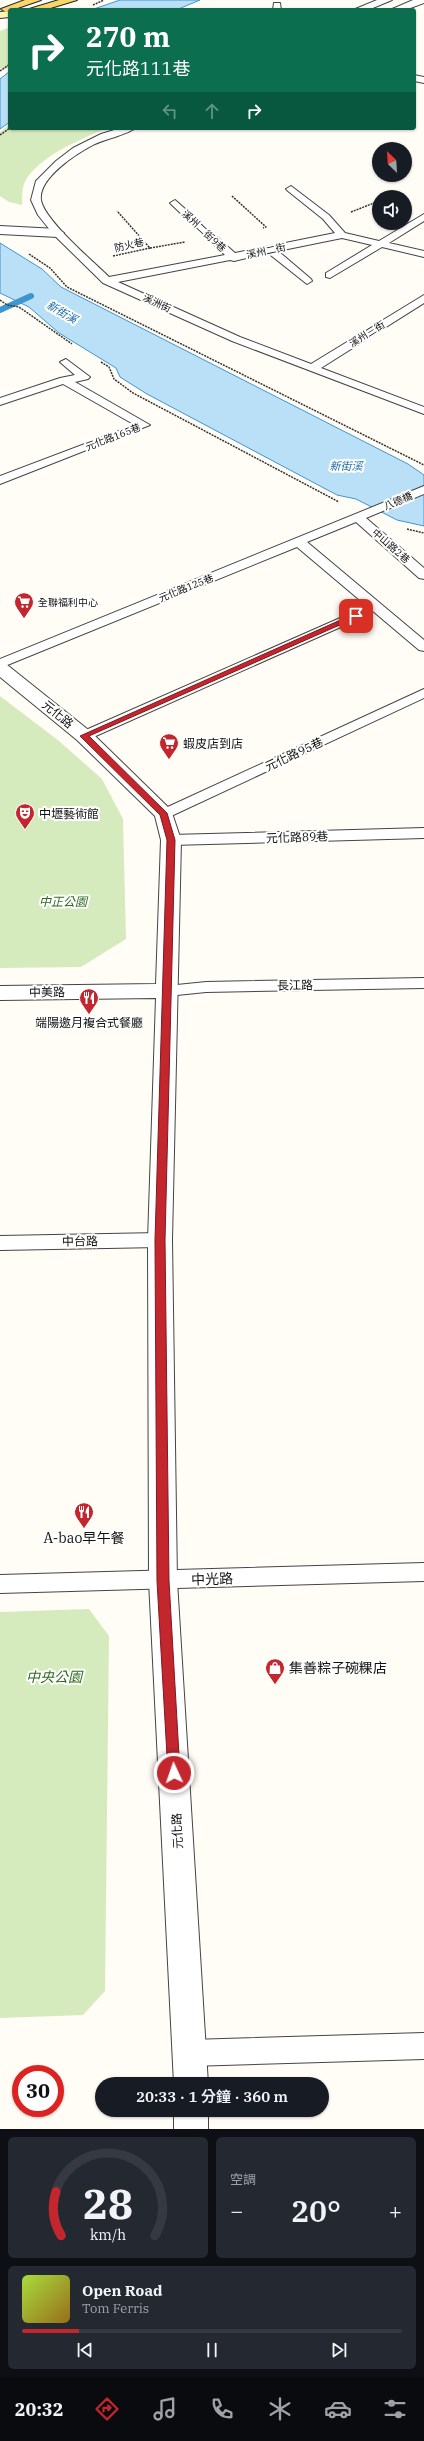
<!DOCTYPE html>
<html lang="zh-TW">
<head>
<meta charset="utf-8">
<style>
  :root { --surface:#171b24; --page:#242831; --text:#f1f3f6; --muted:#9ea1a6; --line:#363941; --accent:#c4262e }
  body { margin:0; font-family:"IBM Plex Serif","Noto Sans TC",serif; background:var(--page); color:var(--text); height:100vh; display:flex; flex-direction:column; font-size:15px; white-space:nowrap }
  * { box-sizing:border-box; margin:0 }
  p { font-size:13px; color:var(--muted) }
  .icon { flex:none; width:22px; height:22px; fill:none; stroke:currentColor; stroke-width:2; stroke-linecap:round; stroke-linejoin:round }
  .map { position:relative; height:2129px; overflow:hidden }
  .details { display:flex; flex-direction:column; gap:8px; padding:8px; background:#0d0f14; flex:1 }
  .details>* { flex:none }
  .banner { position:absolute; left:8px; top:8px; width:408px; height:122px; border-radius:4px; box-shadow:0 1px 3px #0004; background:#0b6e4f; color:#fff; overflow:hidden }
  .needle { width:26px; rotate:335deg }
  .buttons { position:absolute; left:372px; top:142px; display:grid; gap:8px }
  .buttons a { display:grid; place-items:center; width:40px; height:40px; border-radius:50%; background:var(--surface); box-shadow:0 1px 3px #0004; font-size:20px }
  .speed { position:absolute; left:12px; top:2065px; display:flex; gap:8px; font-size:20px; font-weight:700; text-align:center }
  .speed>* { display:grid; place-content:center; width:52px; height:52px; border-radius:50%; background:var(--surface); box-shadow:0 1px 3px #0004; line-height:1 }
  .speed .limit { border:6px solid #d22; background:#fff; color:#111 }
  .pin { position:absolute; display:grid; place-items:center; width:34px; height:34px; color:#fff; margin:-17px; border-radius:8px; box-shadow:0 2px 6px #0006 }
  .me { position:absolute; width:44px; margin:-22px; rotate:357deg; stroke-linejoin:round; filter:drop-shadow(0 0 3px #0008) }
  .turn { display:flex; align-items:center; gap:14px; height:84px; padding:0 12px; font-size:18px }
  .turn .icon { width:52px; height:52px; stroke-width:2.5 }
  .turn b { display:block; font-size:28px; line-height:34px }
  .lanes { display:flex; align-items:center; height:38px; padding:0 12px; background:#0003; justify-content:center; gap:20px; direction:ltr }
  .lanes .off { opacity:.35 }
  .big { font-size:30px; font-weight:600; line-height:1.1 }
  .details .widget { flex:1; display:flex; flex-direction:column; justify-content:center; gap:6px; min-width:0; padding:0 14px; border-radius:6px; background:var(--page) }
  .details .dial { align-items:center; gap:0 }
  .dial svg { height:104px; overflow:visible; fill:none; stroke:var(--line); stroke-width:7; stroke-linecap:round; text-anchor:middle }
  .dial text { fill:var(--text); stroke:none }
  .song { display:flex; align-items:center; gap:12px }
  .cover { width:48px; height:48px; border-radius:6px; background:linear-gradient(135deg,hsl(80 70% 55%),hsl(40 70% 35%)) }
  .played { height:4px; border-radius:2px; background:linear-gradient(90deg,var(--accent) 15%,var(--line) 15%) }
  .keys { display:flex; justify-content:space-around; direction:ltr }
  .heat { display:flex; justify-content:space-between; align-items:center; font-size:22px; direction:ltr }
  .details .tiles { flex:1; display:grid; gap:8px; grid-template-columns:1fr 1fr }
  .widget:last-child { grid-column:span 2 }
  .trip { position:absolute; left:95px; top:2077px; width:234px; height:40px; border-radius:20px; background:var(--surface); box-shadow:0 1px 3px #0004; font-weight:600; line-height:40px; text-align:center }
  .tabs { display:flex; height:64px; justify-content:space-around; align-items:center; background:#090b0e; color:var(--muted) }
  .tabs .icon { width:28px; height:28px }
  .tabs .active { color:var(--accent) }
  .tabs b { font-size:18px; color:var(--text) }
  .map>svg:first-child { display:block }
  .green { fill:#d5ebbd }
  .water { fill:#b9e0f7; stroke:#3f96cf }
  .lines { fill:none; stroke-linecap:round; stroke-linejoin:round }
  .stream { stroke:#3f96cf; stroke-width:6 }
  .service-casing { stroke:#444; stroke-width:2 }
  .minor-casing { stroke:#444; stroke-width:2 }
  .tertiary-casing { stroke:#444; stroke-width:2 }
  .secondary-casing { stroke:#333; stroke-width:2 }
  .primary-casing { stroke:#222; stroke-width:2 }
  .path { stroke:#333; stroke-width:1.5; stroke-dasharray:2 1; stroke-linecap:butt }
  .service { fill:#fff; fill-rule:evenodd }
  .minor { fill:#fff; fill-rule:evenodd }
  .tertiary { fill:#fff; fill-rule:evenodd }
  .secondary { fill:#fff6b0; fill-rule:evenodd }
  .primary { fill:#f9d66b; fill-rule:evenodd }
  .route { fill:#c4262e; stroke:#7f191e }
  .labels { text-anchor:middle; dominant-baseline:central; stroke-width:4; stroke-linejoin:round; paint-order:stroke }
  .far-street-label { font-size:10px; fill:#111; stroke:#fff }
  .far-poi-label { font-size:10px; fill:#111; stroke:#fff; text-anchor:start }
  .far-water-label { font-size:11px; font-style:italic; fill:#1768a6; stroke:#fff }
  .street-label { font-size:12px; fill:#111; stroke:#fff }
  .poi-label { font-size:12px; fill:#111; stroke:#fff; text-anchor:start }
  .park-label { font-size:12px; font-style:italic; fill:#2f6b1f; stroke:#fff }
  .near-poi-label { font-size:14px; fill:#111; stroke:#fff }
  .near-street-label { font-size:14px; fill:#111; stroke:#fff }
  .near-park-label { font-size:14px; font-style:italic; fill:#2f6b1f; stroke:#fff }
</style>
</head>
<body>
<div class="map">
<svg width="424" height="2129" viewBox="0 0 424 2129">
  <rect width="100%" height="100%" fill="#fffdf5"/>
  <!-- green -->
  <g class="green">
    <path d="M10 27V67L6 69 0 68V31Z"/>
    <path d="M10 124V128H108C83 138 31 159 23 187 22 192 22 200 22 205L9 202 0 196V132Z"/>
    <path d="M0 696 59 741 102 779 123 819 126 939 81 967 0 968Z"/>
    <path d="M89 1609 109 1636 105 1991 83 2015 0 2018V1612Z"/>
  </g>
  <!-- water -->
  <g class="water">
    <path d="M120 0H200L176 10H91Z"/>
    <path d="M10 71V122L0 129V79Z"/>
    <path d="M0 243 42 269 61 287 408 464 424 475V526L397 520 356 499 337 495 147 394 120 377 116 368 59 333 29 307 0 293Z"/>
  </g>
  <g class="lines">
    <!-- stream -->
    <path class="stream" d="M0 310 31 296"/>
    <defs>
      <g id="service">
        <path d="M274 3H280L281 10H273Z"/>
        <path d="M121 128H135C129 134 102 140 93 145 76 154 38 178 41 200 44 220 94 262 109 277L225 255 172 205 170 203 175 200 235 253 335 233 323 219 288 191 286 189 291 186 329 215 345 233 379 241 424 214V221L389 243 424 251V257L382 247 330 278 326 277V273L372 245 342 238 278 251 311 279 312 281 307 284 268 253 234 261 230 260 118 282 240 337 311 364 424 295V303L321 368 424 407V414L232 341 103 283 54 235 38 215 31 200 36 181 56 161 73 148 101 134Z"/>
        <path d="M66 359 90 377 88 379 75 382 150 425 0 484V476L135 425 63 384 0 405V398L60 378 75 375 60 362Z"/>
        <path d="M424 486V494L366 518 424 568V579L419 578 356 522 307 542 424 640V651L419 650 297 547 0 668V659Z"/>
        <path d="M356 611 361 612 363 615 361 618 89 739H79L77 736 79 733Z"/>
        <path d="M424 689V698L169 817H159L157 814 159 811Z"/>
        <path d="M424 828V838L171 845 163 840 171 835Z"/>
        <path d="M424 978V988L206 992 167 996 161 995 159 991 161 987 167 986 206 982Z"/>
        <path d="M160 1233 167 1235 169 1240 167 1245 160 1247 0 1250V1236Z"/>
        <path d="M424 1563V1581L0 1593V1575Z"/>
        <path d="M424 2033V2059L190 2066 181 2062 177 2053 181 2044 190 2040Z"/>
      </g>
      <g id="minor">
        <path d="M0 226 58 229 64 233 58 237 0 234Z"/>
        <path d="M0 663 6 664 91 732 171 810 181 840 172 1240 177 1581 208 2084H174L149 1581 148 1240 156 998 0 1000V986L156 984 161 840 155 816 77 740 0 677Z"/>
        <rect x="174" y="2110" width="34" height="19"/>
      </g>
      <g id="tertiary">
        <path d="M377 0H392L368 10H353Z"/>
        <path d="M413 0H424V3L405 10H390Z"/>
        <path d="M414 75 424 77V83L414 81Z"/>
      </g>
      <path id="secondary" d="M10 11V17L0 18V12Z"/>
      <g id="primary">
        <path d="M25 0H41L6 12 1 9Z"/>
        <path d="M59 0H77L44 10H26Z"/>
      </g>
    </defs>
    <!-- service casing -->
    <use href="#service" class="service-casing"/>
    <!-- minor casing -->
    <use href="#minor" class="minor-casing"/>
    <!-- tertiary casing -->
    <use href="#tertiary" class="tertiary-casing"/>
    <!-- secondary casing -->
    <use href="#secondary" class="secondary-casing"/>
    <!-- primary casing -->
    <use href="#primary" class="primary-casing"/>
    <!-- path -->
    <g class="path">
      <path d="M93 5 104 0"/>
      <path d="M0 71 10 64"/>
      <path d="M0 135 10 128"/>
      <path d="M232 196 266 227 263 228"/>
      <path d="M386 197 388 196"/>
      <path d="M351 212 379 201"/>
      <path d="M150 248 185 242"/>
      <path d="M29 254 50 268 67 287 424 465"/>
      <path d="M113 256 150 248 117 211"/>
      <path d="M0 300 7 305 19 307 72 344"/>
      <path d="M101 362 109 367 114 379 133 393 339 502"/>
      <path d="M407 529 424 533"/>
    </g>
    <!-- service -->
    <use href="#service" class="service"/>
    <!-- minor -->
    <use href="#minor" class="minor"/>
    <!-- tertiary -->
    <use href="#tertiary" class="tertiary"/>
    <!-- secondary -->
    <use href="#secondary" class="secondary"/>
    <!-- primary -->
    <use href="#primary" class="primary"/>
  </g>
  <!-- route -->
  <path class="route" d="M354 614 360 616 89 736 167 813 175 840 165 1240 169 1581 180 1773 178 1777 174 1779 170 1777 168 1773 157 1581 155 1240 167 840 160 815 80 736Z"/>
  <!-- icons -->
  <defs>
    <symbol id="supermarket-pin" viewBox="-11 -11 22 30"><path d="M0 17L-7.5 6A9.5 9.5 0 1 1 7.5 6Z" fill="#c4262e" stroke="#fff"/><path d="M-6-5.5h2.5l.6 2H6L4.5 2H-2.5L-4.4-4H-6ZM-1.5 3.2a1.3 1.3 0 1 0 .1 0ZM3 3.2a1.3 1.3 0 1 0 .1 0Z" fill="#fff"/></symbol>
    <symbol id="theatre-pin" viewBox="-11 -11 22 30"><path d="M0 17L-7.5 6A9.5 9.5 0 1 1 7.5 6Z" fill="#c4262e" stroke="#fff"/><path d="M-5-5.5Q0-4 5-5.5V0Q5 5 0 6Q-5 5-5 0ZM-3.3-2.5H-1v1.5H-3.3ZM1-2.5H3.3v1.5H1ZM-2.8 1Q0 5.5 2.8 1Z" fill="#fff"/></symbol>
    <symbol id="restaurant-pin" viewBox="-11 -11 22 30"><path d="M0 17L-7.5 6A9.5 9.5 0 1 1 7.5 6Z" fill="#c4262e" stroke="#fff"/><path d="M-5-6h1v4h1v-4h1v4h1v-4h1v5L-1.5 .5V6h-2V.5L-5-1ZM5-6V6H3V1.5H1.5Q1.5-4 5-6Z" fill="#fff"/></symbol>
    <symbol id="shop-pin" viewBox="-11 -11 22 30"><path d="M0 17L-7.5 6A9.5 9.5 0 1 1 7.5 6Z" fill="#c4262e" stroke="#fff"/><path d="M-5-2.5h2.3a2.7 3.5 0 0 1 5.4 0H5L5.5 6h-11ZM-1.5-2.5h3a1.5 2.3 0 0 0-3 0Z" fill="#fff"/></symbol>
  </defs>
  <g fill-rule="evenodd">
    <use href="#supermarket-pin" x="13" y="591" width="22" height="30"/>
    <use href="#supermarket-pin" x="158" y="732" width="22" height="30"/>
    <use href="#theatre-pin" x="14" y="802" width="22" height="30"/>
    <use href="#restaurant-pin" x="78" y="987" width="22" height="30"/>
    <use href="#restaurant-pin" x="73" y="1501" width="22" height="30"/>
    <use href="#shop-pin" x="264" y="1657" width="22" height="30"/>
  </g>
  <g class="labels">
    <!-- far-street labels -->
    <g class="far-street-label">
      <text transform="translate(204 231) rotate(43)">溪州二街9巷</text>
      <text transform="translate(129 245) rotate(-13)">防火巷</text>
      <text transform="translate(266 251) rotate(-12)">溪州二街</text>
      <text transform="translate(157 303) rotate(25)">溪洲街</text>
      <text transform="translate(367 334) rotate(-32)">溪州三街</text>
      <text transform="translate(113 437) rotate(-21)">元化路165巷</text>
      <text transform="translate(398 501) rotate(-23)">八德橋</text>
      <text transform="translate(391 546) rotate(41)">中山路2巷</text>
      <text transform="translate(186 588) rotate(-22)">元化路125巷</text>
    </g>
    <!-- far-poi labels -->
    <g class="far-poi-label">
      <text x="38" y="602">全聯福利中心</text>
    </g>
    <!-- far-water labels -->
    <g class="far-water-label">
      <text transform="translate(62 312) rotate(30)">新街溪</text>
      <text x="346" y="466">新街溪</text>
    </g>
    <!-- street labels -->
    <g class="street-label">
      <text transform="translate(58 714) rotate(39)">元化路</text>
      <text transform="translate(294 754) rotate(-25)">元化路95巷</text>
      <text transform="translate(297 837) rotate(-2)">元化路89巷</text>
      <text transform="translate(295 985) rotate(-1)">長江路</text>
      <text transform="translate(47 992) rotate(-1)">中美路</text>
      <text transform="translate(80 1241) rotate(-1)">中台路</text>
      <text transform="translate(177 1831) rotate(-93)">元化路</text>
    </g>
    <!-- poi labels -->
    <g class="poi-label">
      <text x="183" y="743">蝦皮店到店</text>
      <text x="39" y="813">中壢藝術館</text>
      <text x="89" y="1022" text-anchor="middle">端陽邀月複合式餐廳</text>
    </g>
    <!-- park labels -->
    <g class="park-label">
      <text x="63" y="901">中正公園</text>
    </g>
    <!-- near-poi labels -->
    <g class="near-poi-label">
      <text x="84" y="1538">A-bao早午餐</text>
      <text x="289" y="1668" text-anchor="start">集善粽子碗粿店</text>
    </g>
    <!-- near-street labels -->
    <g class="near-street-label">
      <text transform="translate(212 1579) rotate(-2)">中光路</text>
    </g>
    <!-- near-park labels -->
    <g class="near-park-label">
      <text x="54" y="1677">中央公園</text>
    </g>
  </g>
</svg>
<div class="buttons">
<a><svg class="needle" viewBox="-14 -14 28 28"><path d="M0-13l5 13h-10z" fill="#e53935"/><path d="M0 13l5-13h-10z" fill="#9ea1a6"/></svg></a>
<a><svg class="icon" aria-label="sound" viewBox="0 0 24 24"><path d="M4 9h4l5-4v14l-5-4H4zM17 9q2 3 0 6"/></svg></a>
</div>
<div class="speed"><div class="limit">30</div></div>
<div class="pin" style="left:356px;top:616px;background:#d93025"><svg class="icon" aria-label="arrive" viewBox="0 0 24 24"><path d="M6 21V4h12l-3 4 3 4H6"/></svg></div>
<svg class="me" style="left:174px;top:1773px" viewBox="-20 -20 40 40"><circle r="17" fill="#c4262e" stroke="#fff" stroke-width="3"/><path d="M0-11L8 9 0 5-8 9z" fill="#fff"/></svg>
<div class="trip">20:33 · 1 分鐘 · 360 m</div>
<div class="banner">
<div class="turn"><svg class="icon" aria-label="right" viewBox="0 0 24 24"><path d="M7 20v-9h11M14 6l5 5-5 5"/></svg><div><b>270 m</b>元化路111巷</div></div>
<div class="lanes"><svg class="icon off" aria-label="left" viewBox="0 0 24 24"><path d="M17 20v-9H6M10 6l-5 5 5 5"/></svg><svg class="icon off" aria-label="ahead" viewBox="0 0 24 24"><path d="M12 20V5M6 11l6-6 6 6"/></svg><svg class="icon" aria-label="right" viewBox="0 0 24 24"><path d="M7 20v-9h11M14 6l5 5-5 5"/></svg></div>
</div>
</div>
<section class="details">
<div class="tiles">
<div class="widget dial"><svg viewBox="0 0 100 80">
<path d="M14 69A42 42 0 1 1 86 69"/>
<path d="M14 69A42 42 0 0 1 10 35" stroke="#c4262e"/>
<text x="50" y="56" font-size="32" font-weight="700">28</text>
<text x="50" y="72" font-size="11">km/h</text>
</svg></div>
<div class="widget"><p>空調</p>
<div class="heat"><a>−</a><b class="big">20°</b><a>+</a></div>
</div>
<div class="widget">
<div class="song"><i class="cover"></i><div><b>Open Road</b><p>Tom Ferris</p></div></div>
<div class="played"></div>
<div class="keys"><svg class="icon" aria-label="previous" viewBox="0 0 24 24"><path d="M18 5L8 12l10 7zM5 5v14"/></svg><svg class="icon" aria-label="pause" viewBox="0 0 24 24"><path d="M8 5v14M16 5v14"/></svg><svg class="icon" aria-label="next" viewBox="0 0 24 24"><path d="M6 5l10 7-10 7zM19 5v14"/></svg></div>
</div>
</div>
</section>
<nav class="tabs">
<b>20:32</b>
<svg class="icon active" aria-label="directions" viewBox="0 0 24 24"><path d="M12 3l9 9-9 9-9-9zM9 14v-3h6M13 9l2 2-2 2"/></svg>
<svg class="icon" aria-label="music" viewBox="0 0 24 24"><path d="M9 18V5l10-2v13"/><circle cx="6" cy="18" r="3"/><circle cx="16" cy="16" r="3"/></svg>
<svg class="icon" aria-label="phone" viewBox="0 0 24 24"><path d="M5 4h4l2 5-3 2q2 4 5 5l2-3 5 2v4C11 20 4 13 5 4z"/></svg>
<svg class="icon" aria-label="climate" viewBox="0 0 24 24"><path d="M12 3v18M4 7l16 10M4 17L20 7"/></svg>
<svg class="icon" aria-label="car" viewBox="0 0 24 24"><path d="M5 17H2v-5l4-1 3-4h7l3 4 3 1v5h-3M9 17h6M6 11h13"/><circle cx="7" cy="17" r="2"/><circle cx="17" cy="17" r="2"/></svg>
<svg class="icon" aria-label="filters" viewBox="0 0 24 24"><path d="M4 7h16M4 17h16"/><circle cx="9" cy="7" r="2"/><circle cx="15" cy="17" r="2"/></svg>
</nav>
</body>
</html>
